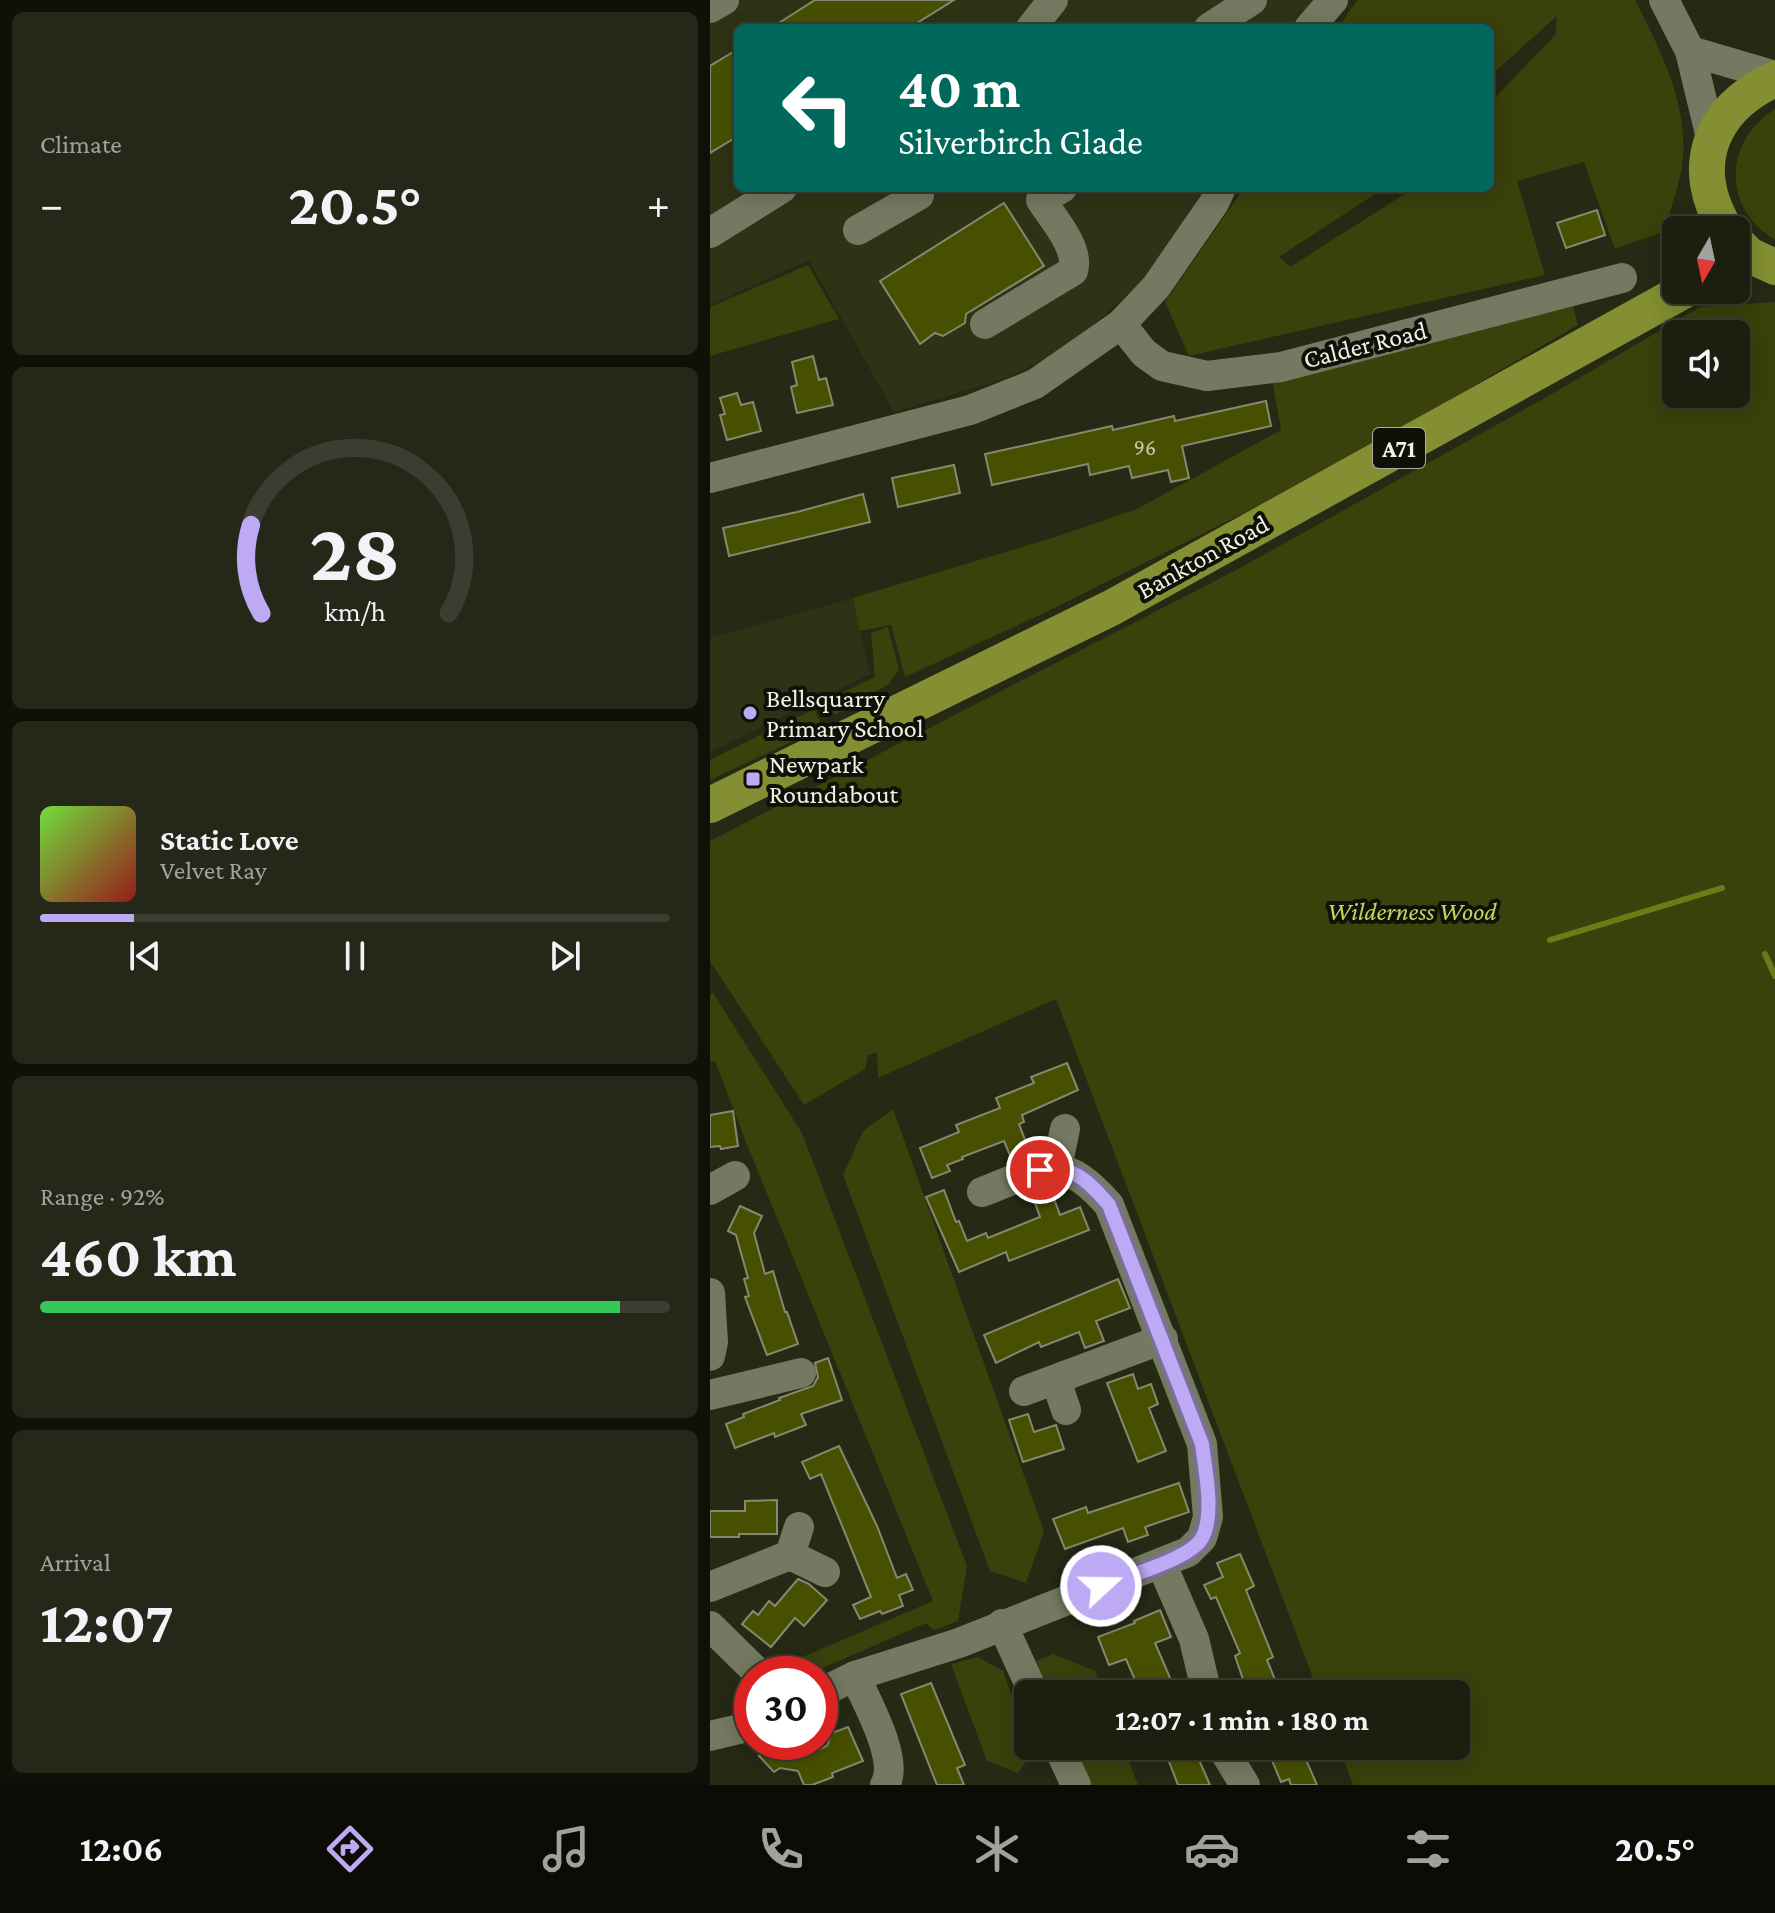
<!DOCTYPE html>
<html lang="en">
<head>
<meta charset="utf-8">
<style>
  :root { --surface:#1c1f0f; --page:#252718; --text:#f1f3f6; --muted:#a0a29e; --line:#3a3d2f; --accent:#bea9f4 }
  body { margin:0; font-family:"Crimson Pro",serif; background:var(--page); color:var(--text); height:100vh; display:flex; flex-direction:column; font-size:30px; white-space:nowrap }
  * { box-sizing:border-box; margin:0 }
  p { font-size:26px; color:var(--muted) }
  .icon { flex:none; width:44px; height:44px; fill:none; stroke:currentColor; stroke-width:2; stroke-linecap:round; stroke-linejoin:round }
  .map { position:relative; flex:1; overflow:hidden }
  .panel { display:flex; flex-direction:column; gap:12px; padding:12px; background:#0f1108; width:710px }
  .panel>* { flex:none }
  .guide { position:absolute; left:24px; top:24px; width:760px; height:168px; border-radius:12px; box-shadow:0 4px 20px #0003,0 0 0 2px var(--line); background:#00695c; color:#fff; overflow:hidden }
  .needle { width:52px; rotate:189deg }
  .buttons { position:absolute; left:952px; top:216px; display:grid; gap:16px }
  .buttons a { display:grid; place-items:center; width:88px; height:88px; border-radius:12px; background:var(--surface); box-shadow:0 4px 20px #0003,0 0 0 2px var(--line); font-size:40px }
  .speed { position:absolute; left:24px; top:1656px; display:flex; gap:16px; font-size:40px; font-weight:700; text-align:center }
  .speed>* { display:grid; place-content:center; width:104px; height:104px; border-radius:50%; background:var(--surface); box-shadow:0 4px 20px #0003,0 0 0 2px var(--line); line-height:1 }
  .speed .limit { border:12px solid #d22; background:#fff; color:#111 }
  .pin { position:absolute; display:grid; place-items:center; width:68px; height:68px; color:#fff; margin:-34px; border:4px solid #fff; border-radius:50%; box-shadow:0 2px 8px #0007 }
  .me { position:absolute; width:88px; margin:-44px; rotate:69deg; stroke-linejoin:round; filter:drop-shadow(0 0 6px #0008) }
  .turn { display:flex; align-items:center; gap:28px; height:168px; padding:0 32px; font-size:36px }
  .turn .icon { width:104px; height:104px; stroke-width:2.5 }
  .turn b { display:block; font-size:56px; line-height:68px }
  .big { font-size:60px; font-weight:700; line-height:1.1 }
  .panel .card { flex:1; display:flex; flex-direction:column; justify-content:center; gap:12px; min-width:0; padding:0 28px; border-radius:12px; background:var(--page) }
  .panel .dial { align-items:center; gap:0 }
  .dial svg { height:208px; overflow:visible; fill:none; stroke:var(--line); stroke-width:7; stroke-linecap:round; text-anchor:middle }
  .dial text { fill:var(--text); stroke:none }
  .song { display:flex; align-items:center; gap:24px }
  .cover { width:96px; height:96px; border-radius:12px; background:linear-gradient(135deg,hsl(100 70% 55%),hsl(0 70% 35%)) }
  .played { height:8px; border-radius:4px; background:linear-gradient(90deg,var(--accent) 15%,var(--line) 15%) }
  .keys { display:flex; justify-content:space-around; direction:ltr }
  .heat { display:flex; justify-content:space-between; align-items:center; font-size:44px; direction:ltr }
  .charge { height:12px; border-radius:6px; background:linear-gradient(90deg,#34c759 92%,var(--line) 0) }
  .trip { position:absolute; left:304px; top:1680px; width:456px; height:80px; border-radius:12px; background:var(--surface); box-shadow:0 4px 20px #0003,0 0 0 2px var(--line); font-weight:700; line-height:80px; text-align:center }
  .tab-bar { display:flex; height:128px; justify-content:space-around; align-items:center; background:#0b0c06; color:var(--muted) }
  .tab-bar .icon { width:56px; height:56px }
  .tab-bar .selected { color:var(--accent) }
  .tab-bar b { font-size:36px; color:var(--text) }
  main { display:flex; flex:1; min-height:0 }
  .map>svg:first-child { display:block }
  .built { fill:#2e3316 }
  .green { fill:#3a410b; fill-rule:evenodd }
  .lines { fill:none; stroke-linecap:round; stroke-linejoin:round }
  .stream { stroke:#6d7a18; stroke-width:6 }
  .building { fill:#475001; stroke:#848970; stroke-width:2 }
  .minor { stroke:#747a61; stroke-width:30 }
  .major { stroke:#838f32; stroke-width:36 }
  .route-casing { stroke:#7c6e9f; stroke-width:20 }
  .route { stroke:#bea9f4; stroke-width:14 }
  .poi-dot { fill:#bea9f4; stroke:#0f1108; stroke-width:3 }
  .labels { text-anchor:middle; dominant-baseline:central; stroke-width:8; stroke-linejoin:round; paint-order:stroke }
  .number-label { font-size:22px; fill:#c5caac }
  .shield { fill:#0f1108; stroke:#acaea3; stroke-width:2 }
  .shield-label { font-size:24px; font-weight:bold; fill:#eff2e5 }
  .street-label { font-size:26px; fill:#eff2e5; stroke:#0f1108 }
  .poi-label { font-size:26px; fill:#eff2e5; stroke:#0f1108; text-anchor:start }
  .park-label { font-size:26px; font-style:italic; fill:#c2d55c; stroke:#0f1108 }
</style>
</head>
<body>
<main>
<section class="panel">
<div class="card"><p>Climate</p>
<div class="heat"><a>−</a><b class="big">20.5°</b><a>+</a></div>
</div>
<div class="card dial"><svg viewBox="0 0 100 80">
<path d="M14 69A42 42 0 1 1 86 69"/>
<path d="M14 69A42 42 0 0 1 10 35" stroke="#bea9f4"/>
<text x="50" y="56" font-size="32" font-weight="700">28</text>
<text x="50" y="72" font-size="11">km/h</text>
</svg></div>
<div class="card">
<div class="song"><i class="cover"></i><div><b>Static Love</b><p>Velvet Ray</p></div></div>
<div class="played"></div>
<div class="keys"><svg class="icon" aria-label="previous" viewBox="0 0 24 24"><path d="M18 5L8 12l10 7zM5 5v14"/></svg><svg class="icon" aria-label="pause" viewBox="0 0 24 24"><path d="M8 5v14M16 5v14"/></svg><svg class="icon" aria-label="next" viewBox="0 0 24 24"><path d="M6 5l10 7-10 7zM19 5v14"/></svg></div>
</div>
<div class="card"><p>Range · 92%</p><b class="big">460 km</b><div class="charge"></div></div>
<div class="card"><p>Arrival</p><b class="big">12:07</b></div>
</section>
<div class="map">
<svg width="1065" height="1785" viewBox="0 0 1065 1785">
  <rect width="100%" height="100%" fill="#262914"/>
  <!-- built -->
  <g class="built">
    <path d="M0 0H603L582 28H28V188H495L439 274 395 315 346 354 294 379 184 412 99 260 0 305Z"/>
    <path d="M143 598 160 674 0 752V638Z"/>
  </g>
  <!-- green -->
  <g class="green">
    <path d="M648 0H925C950 49 977 101 973 158 971 182 960 208 955 231L905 249 874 162 807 181 835 275 479 356 455 302 534 188H674L569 257 580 267 704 188H780V103L845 35 847 16 780 76V28H627Z"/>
    <path d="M1065 109V240C1011 207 1014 142 1065 109Z"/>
    <path d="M98 265 129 319 0 356V307Z"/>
    <path d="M1065 302V1785H643L629 1746H746V1694H609L346 999 168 1078 167 1052 158 1055 155 1069 94 1105 0 961V841L530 568 840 395 990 307ZM966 334H1026V394H966Z"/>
    <path d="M863 306 868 325 614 473 332 614 195 677 181 625 150 631 143 598 342 538 427 509 571 430 561 373Z"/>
    <path d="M178 627 189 669 179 684 125 715 116 700 165 677 161 633Z"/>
    <path d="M104 709 113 727 0 780V760Z"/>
    <path d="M3 993 92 1133 257 1566 248 1621 224 1630 216 1623 99 1674H81L74 1665 223 1601 36 1142 5 1061 0 1062V994Z"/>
    <path d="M183 1109 334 1531 316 1583 280 1571 133 1175 153 1131Z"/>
    <path d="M343 1654 385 1671 394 1694H339L326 1661Z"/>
    <path d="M268 1657 293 1671 322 1753 308 1773 277 1761 241 1664Z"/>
    <path d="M361 1746H413L428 1785H376Z"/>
  </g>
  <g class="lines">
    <!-- stream -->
    <g class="stream">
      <path d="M840 940 1012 888"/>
      <path d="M1055 954 1065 976"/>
    </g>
  </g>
  <!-- building -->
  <g class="building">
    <path d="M105 0H244L199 28H61Z"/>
    <path d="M28 49V136L0 153V66Z"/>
    <path d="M294 203 334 266 256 314 255 323 233 336 225 333 210 344 170 281Z"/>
    <path d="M887 210 895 235 856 248 847 223Z"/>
    <path d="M103 356 109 380 116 378 123 405 87 413 81 387 87 385 82 362Z"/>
    <path d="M27 393 31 405 43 402 51 431 17 440 10 415 15 414 10 398Z"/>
    <path d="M556 401 561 426 472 446 479 478 461 482 458 470 422 478 419 466 380 475 378 464 282 485 275 454 402 426 403 430 464 416 465 421Z"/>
    <path d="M244 465 250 493 188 507 182 478Z"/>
    <path d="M153 494 160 522 19 556 13 528 87 512Z"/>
    <path d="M357 1063 368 1090 312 1115 314 1122 309 1124 320 1153 302 1160 294 1141 252 1157 253 1159 237 1165 240 1171 222 1178 210 1148 249 1132 246 1125 290 1108 286 1098 324 1083 321 1077Z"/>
    <path d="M23 1111 28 1146 11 1149 10 1146 0 1147V1115Z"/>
    <path d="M234 1190 246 1222 249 1221 257 1241 276 1233 278 1238 330 1217 325 1203 343 1196 350 1215 370 1207 379 1230 299 1261 296 1252 249 1272 216 1197Z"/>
    <path d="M30 1206 52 1216 44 1233 55 1274 63 1271 75 1312H77L88 1344 57 1355 35 1297 39 1296 34 1279 38 1278 26 1235 18 1231Z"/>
    <path d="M408 1279 420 1308 386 1321 394 1341 375 1348 369 1332 331 1347 329 1342 286 1363 274 1335Z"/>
    <path d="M118 1358 132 1400 91 1414 96 1425 65 1437 64 1433 25 1448 16 1424 34 1417 33 1414 70 1400 69 1398 103 1386 108 1377 105 1363Z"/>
    <path d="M423 1374 428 1389 441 1384 448 1404 439 1408 456 1451 428 1462 397 1383Z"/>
    <path d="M318 1414 324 1432 346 1425 354 1449 313 1462 299 1420Z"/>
    <path d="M129 1446 167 1526 187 1578 196 1574 203 1590 189 1595 193 1606 172 1614 170 1611 150 1619 143 1605 161 1597 111 1474 100 1479 92 1462Z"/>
    <path d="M469 1483 479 1512 435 1527 438 1535 418 1542 413 1528 355 1549 343 1519 376 1507 378 1513Z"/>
    <path d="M67 1500V1534H29V1537H0V1511H35V1501Z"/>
    <path d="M530 1554 544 1586 536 1590 563 1657 557 1660 571 1694H538L525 1656 530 1653 506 1597 501 1599 494 1585 513 1577 507 1563Z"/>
    <path d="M88 1579 99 1584 117 1600 94 1626 85 1618 61 1647 32 1624 43 1611 48 1615 59 1601 65 1606Z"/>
    <path d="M450 1610 461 1637 445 1643 467 1694H431L416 1659 399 1665 388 1637 425 1623 424 1621Z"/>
    <path d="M221 1683 255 1765 247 1768 254 1785H227L191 1694Z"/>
    <path d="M138 1727 153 1761 122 1773 123 1777 102 1785H94L88 1771 70 1768 64 1772 49 1756 81 1743 90 1757 117 1746 122 1733Z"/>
    <path d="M453 1746H483L500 1785H468Z"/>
    <path d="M556 1746H590L607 1785H581L579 1779 571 1782Z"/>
  </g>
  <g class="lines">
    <!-- minor -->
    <g class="minor">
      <path d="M954 0 980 51 1002 142"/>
      <path d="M0 8 14 0"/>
      <path d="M321 28 343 0"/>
      <path d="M499 28 542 0"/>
      <path d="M599 28 623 0"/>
      <path d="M980 51 1065 76"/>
      <path d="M148 230 209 195"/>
      <path d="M0 233 72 188"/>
      <path d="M275 324 363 271C370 248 343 219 331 200L352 188"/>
      <path d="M411 324 434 353 452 366 497 376 571 367 912 278"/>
      <path d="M0 478 260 410 325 384 411 324 446 287 504 203 511 188"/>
      <path d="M347 1167 355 1129"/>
      <path d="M0 1190 25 1176"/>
      <path d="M0 1293 3 1342 0 1356"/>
      <path d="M346 1380 356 1410"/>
      <path d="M314 1391 453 1339"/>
      <path d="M0 1395 91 1373"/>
      <path d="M80 1555 115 1572"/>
      <path d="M451 1563 484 1639 497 1694"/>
      <path d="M0 1587 80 1555 89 1527"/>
      <path d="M292 1624 324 1694"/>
      <path d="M0 1626 49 1674"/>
      <path d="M145 1676C156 1701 190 1760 175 1785"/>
      <path d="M110 1693 145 1676 249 1643 478 1552 492 1538 498 1517 492 1444 399 1205C350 1149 333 1169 272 1192"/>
      <path d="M0 1736 42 1726"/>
      <path d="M348 1746 366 1785"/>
      <path d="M511 1746 535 1785"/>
    </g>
    <!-- major -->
    <g class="major">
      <path d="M1016 230C977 167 1000 109 1065 79"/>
      <path d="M1026 242 1039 255 1065 267"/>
      <path d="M0 805 403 607 975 290"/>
    </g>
  </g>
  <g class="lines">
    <defs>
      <path id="route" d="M330 1170C363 1164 379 1182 399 1205L492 1444C495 1469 505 1515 492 1538 481 1559 414 1577 391 1586"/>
    </defs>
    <!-- route casing -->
    <use href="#route" class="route-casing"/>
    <!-- route -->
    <use href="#route" class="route"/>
  </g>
  <!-- markers -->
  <g class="poi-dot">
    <circle cx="40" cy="713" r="8"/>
    <rect x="35" y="771" width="16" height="16" rx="4"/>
  </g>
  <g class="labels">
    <!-- number labels -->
    <g class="number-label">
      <text x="435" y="447">96</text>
    </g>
    <!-- shield labels -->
    <rect class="shield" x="663" y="428" width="52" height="40" rx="6"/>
    <g class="shield-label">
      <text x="689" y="448">A71</text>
    </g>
    <!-- street labels -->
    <g class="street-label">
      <text transform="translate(655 345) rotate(-14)">Calder Road</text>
      <text transform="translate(493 557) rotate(-29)">Bankton Road</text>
    </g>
    <!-- poi labels -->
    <g class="poi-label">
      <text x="56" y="698">Bellsquarry<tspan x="56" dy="30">Primary School</tspan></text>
      <text x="59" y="764">Newpark<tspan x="59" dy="30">Roundabout</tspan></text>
    </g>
    <!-- park labels -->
    <g class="park-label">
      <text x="702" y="911">Wilderness Wood</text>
    </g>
  </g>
</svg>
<div class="buttons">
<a><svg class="needle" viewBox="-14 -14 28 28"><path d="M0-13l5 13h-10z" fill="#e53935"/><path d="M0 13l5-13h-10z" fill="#a0a29e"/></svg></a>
<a><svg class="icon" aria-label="sound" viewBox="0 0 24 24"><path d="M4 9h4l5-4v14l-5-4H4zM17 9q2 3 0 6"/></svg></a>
</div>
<div class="speed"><div class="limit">30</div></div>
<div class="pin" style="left:330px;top:1170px;background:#d93025"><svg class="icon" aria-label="arrive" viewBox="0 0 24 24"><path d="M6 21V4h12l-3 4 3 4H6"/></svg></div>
<svg class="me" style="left:391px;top:1586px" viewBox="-20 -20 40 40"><circle r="17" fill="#bea9f4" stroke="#fff" stroke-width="3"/><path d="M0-11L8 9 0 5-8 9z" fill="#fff"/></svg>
<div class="trip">12:07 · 1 min · 180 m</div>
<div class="guide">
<div class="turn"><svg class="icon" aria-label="left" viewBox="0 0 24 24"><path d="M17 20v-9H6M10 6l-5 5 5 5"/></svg><div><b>40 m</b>Silverbirch Glade</div></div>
</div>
</div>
</main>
<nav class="tab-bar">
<b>12:06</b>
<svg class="icon selected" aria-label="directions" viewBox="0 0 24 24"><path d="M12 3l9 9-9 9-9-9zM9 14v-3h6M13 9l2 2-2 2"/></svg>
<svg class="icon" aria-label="music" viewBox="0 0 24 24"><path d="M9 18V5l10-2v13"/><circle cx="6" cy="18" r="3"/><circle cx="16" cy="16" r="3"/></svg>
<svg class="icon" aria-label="phone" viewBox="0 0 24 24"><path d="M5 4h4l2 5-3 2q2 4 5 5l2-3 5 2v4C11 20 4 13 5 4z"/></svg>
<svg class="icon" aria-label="climate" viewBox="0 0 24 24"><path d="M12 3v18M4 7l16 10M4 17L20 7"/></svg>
<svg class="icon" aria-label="car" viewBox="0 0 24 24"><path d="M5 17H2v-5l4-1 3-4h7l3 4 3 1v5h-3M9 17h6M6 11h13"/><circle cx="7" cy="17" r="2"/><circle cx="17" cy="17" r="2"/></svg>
<svg class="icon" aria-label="filters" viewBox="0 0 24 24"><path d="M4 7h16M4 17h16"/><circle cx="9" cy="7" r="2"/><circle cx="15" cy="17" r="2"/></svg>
<b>20.5°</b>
</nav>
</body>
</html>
